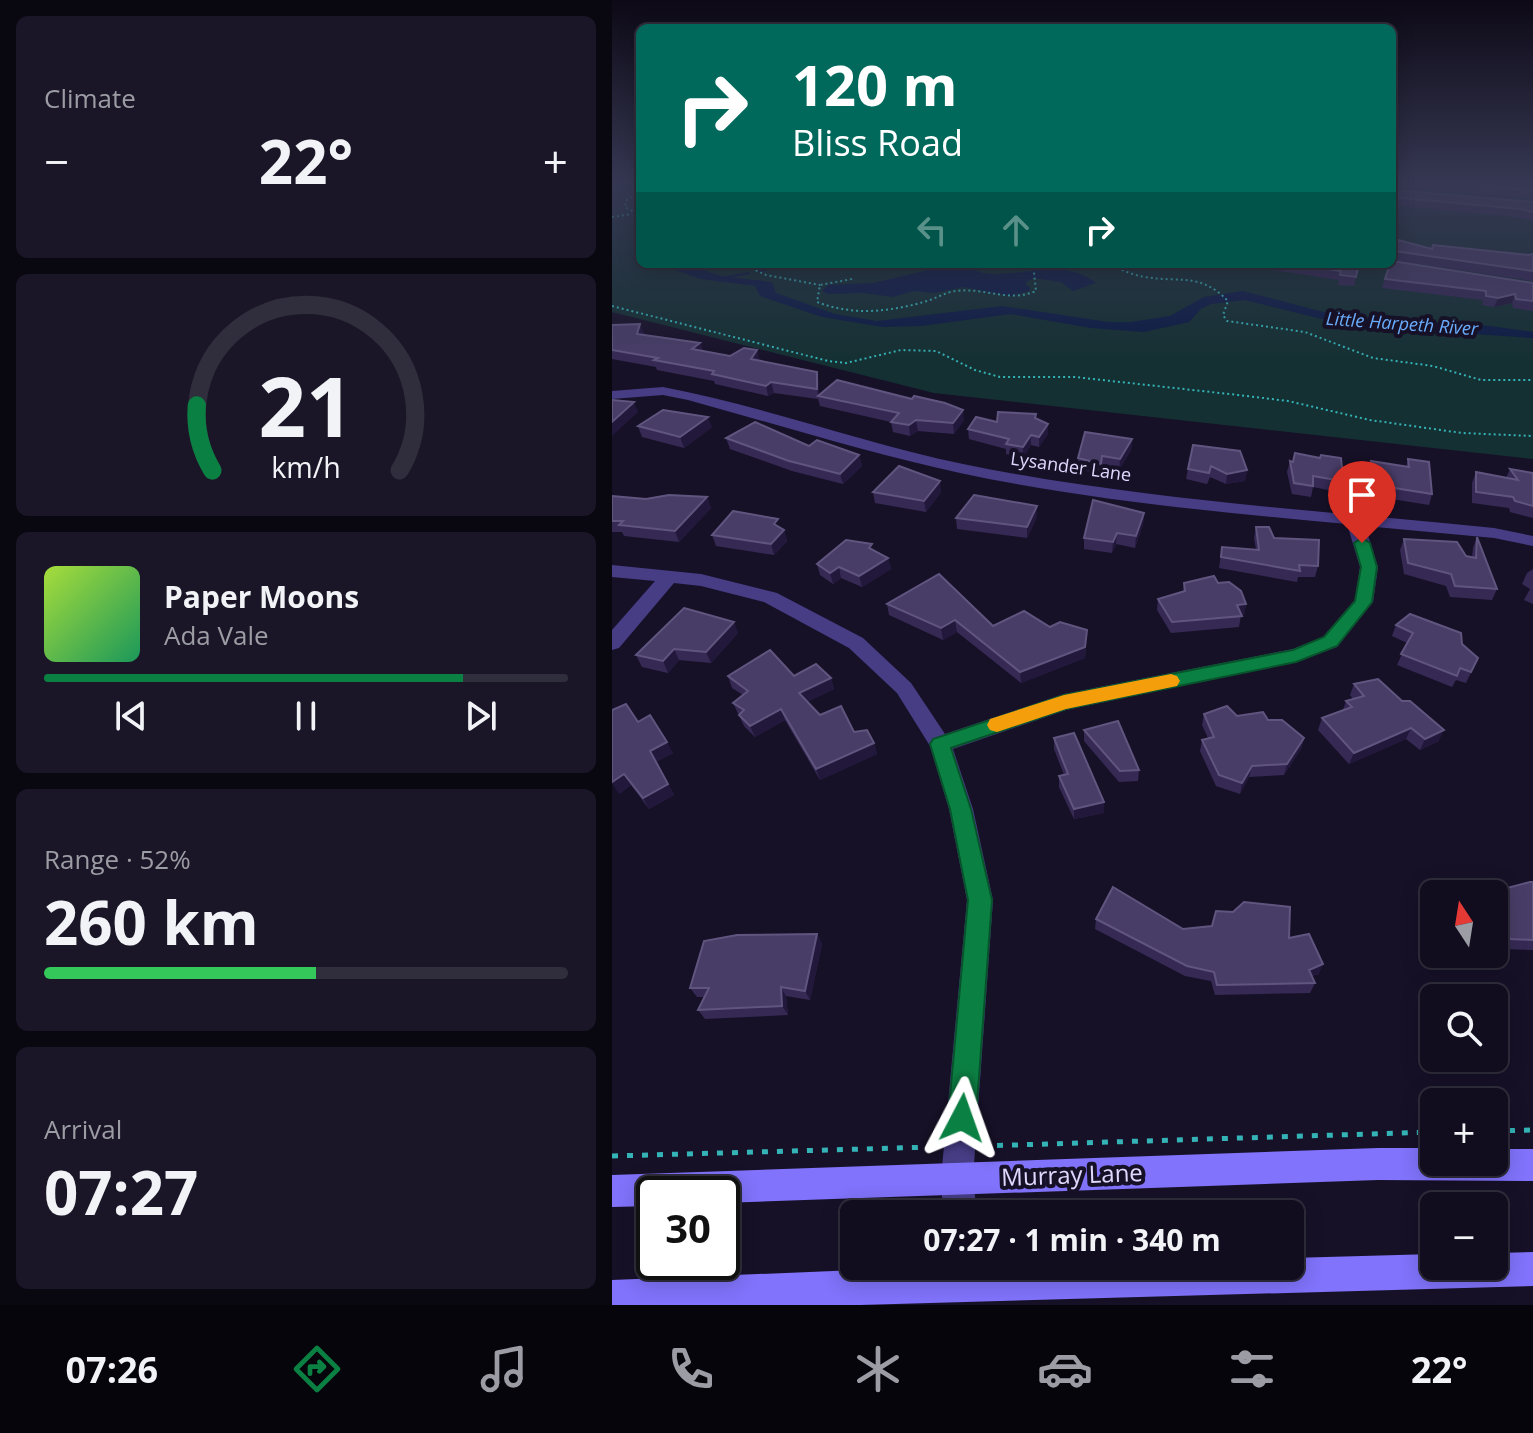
<!DOCTYPE html>
<html lang="en">
<head>
<meta charset="utf-8">
<style>
  :root { --surface:#110d1e; --page:#1a1627; --text:#f1f3f6; --muted:#9c9ca4; --line:#302d3c; --accent:#0b8043 }
  body { margin:0; font-family:"Open Sans",sans-serif; background:var(--page); color:var(--text); height:100vh; display:flex; flex-direction:column; font-size:30px; white-space:nowrap }
  * { box-sizing:border-box; margin:0 }
  p { font-size:26px; color:var(--muted) }
  .icon { flex:none; width:44px; height:44px; fill:none; stroke:currentColor; stroke-width:2; stroke-linecap:round; stroke-linejoin:round }
  .map { position:relative; flex:1; overflow:hidden }
  .details { display:flex; flex-direction:column; gap:16px; padding:16px; background:#090710; width:612px }
  .details>* { flex:none }
  .guide { position:absolute; left:24px; top:24px; width:760px; height:244px; border-radius:12px; box-shadow:0 4px 20px #0003,0 0 0 2px var(--line); background:#00695c; color:#fff; overflow:hidden }
  .needle { width:52px; rotate:348deg }
  .fabs { position:absolute; left:808px; top:880px; display:grid; gap:16px }
  .fabs a { display:grid; place-items:center; width:88px; height:88px; border-radius:12px; background:var(--surface); box-shadow:0 4px 20px #0003,0 0 0 2px var(--line); font-size:40px }
  .speed { position:absolute; left:24px; top:1176px; display:flex; gap:16px; font-size:40px; font-weight:700; text-align:center }
  .speed>* { display:grid; place-content:center; width:104px; height:104px; border-radius:50%; background:var(--surface); box-shadow:0 4px 20px #0003,0 0 0 2px var(--line); line-height:1 }
  .speed .limit { border:4px solid #111; border-radius:12px; background:#fff; color:#111 }
  .pin { position:absolute; display:grid; place-items:center; width:68px; height:68px; color:#fff; margin:-82px -34px; border-radius:50% 50% 50% 0; rotate:-45deg; box-shadow:0 0 8px #0007 }
  .pin .icon { rotate:45deg }
  .me { position:absolute; width:88px; margin:-44px; rotate:4deg; stroke-linejoin:round; filter:drop-shadow(0 0 6px #0008) }
  .turn { display:flex; align-items:center; gap:28px; height:168px; padding:0 24px; font-size:36px }
  .turn .icon { width:104px; height:104px; stroke-width:2.5 }
  .turn b { display:block; font-size:56px; line-height:68px }
  .lanes { display:flex; align-items:center; height:76px; padding:0 24px; background:#0003; justify-content:center; gap:40px; direction:ltr }
  .lanes .off { opacity:.35 }
  .big { font-size:60px; font-weight:700; line-height:1.1 }
  .details .tile { flex:1; display:flex; flex-direction:column; justify-content:center; gap:12px; min-width:0; padding:0 28px; border-radius:12px; background:var(--page) }
  .details .dial { align-items:center; gap:0 }
  .dial svg { height:208px; overflow:visible; fill:none; stroke:var(--line); stroke-width:7; stroke-linecap:round; text-anchor:middle }
  .dial text { fill:var(--text); stroke:none }
  .song { display:flex; align-items:center; gap:24px }
  .cover { width:96px; height:96px; border-radius:12px; background:linear-gradient(135deg,hsl(80 70% 55%),hsl(150 70% 35%)) }
  .played { height:8px; border-radius:4px; background:linear-gradient(90deg,var(--accent) 80%,var(--line) 80%) }
  .keys { display:flex; justify-content:space-around; direction:ltr }
  .heat { display:flex; justify-content:space-between; align-items:center; font-size:44px; direction:ltr }
  .charge { height:12px; border-radius:6px; background:linear-gradient(90deg,#34c759 52%,var(--line) 0) }
  .trip { position:absolute; left:228px; top:1200px; width:464px; height:80px; border-radius:12px; background:var(--surface); box-shadow:0 4px 20px #0003,0 0 0 2px var(--line); font-weight:700; line-height:80px; text-align:center }
  .tab-bar { display:flex; height:128px; justify-content:space-around; align-items:center; background:#07050c; color:var(--muted) }
  .tab-bar .icon { width:56px; height:56px }
  .tab-bar .selected { color:var(--accent) }
  .tab-bar b { font-size:36px; color:var(--text) }
  main { display:flex; flex:1; min-height:0 }
  .map>svg:first-child { display:block }
  .green { fill:#143032 }
  .water { fill:#0c1c45 }
  .lines { fill:none; stroke-linecap:round; stroke-linejoin:round }
  .stream { stroke:#0c1c45; stroke-width:2 }
  .path-far1 { stroke:#34b4b7; stroke-width:2; stroke-dasharray:2 3; stroke-linecap:butt }
  .path { stroke:#34b4b7; stroke-width:5; stroke-dasharray:6 9; stroke-linecap:butt }
  .street { fill:#463d85; fill-rule:evenodd }
  .secondary { fill:#8173fb; fill-rule:evenodd }
  .wall { fill:#362a55 }
  .shaded-wall { fill:#22183b }
  .building { fill:#483d67; stroke:#60557f; stroke-width:2 }
  .route { fill:#0b8043; stroke:#07532c; stroke-width:2 }
  .slow { fill:#f59e0b }
  .labels { text-anchor:middle; dominant-baseline:central; stroke-width:8; stroke-linejoin:round; paint-order:stroke }
  .far-water-label { font-size:18px; font-style:italic; fill:#6aacfb; stroke:#171128 }
  .far-street-label { font-size:18px; fill:#e0d9fe; stroke:#171128 }
  .near-street-label { font-size:24px; fill:#e0d9fe; stroke:#171128 }
</style>
</head>
<body>
<main>
<section class="details">
<div class="tile"><p>Climate</p>
<div class="heat"><a>−</a><b class="big">22°</b><a>+</a></div>
</div>
<div class="tile dial"><svg viewBox="0 0 100 80">
<path d="M14 69A42 42 0 1 1 86 69"/>
<path d="M14 69A42 42 0 0 1 8 44" stroke="#0b8043"/>
<text x="50" y="56" font-size="32" font-weight="700">21</text>
<text x="50" y="72" font-size="11">km/h</text>
</svg></div>
<div class="tile">
<div class="song"><i class="cover"></i><div><b>Paper Moons</b><p>Ada Vale</p></div></div>
<div class="played"></div>
<div class="keys"><svg class="icon" aria-label="previous" viewBox="0 0 24 24"><path d="M18 5L8 12l10 7zM5 5v14"/></svg><svg class="icon" aria-label="pause" viewBox="0 0 24 24"><path d="M8 5v14M16 5v14"/></svg><svg class="icon" aria-label="next" viewBox="0 0 24 24"><path d="M6 5l10 7-10 7zM19 5v14"/></svg></div>
</div>
<div class="tile"><p>Range · 52%</p><b class="big">260 km</b><div class="charge"></div></div>
<div class="tile"><p>Arrival</p><b class="big">07:27</b></div>
</section>
<div class="map">
<svg width="921" height="1305" viewBox="0 0 921 1305">
  <rect width="100%" height="100%" fill="#171128"/>
  <!-- green -->
  <path class="green" d="M0 183H28V264H780V183H921V459L322 393 0 312Z"/>
  <!-- water -->
  <g class="water">
    <path d="M46 264H74L108 276 160 282 164 293 223 314 265 321 390 306 496 322H519L558 316 592 297 631 291 727 316 878 326 921 332V338L758 327 714 320 633 300 599 304 589 309 577 322 532 332 479 328 399 314 309 326 270 327 210 317 148 296 143 286 89 279Z"/>
    <path d="M342 264C355 265 364 273 378 274 413 276 453 258 484 283L461 291 449 282 421 278 413 283 418 288 417 291 399 296 351 287 323 293 301 291 281 297 252 293 216 294 210 291 216 285 261 283Z"/>
  </g>
  <g class="lines">
    <!-- stream -->
    <g class="stream">
      <path d="M148 271 179 264"/>
      <path d="M111 278 137 273"/>
    </g>
    <!-- path-far1 -->
    <g class="path-far1">
      <path d="M17 183 28 188"/>
      <path d="M28 191 15 199 13 207 28 215"/>
      <path d="M0 217 20 214"/>
      <path d="M130 264 154 275 208 285"/>
      <path d="M496 264C508 269 520 275 533 277 568 283 588 272 616 301L611 315 615 321 693 332 761 358 821 366 869 380H921"/>
      <path d="M240 279 208 285 205 302C241 316 278 312 315 301 325 298 334 292 344 291 373 287 396 303 424 291L421 264"/>
      <path d="M0 306 216 361 234 363 289 350 324 351 363 370 388 377H463L626 395 676 401 758 420 850 433 921 436"/>
    </g>
    <!-- path -->
    <g class="path">
      <path d="M882 1131 921 1130"/>
      <path d="M370 1146 822 1132"/>
      <path d="M0 1156 322 1147"/>
    </g>
    <!-- street -->
    <g class="street">
      <path d="M780 263 810 270 805 273 760 264Z"/>
      <path d="M51 387C152 406 250 443 351 464 526 500 705 510 882 528L921 536V546L882 538 753 526 766 567 761 602 725 647 684 662 454 710 341 749 361 809 381 900 361 1178 365 1214H331L329 1178 355 900 337 809 318 746 285 693 237 648 152 602 89 586 62 583 7 648 0 650V630L43 581 0 577V565L89 574 165 593 251 638 299 683 333 734 452 694 681 649 711 637 743 600 748 567 735 524C606 512 475 500 348 473 256 453 167 425 76 400L51 395 0 399V391Z"/>
    </g>
    <!-- secondary -->
    <g class="secondary">
      <path d="M766 1148H822V1162H882V1149H921V1181L766 1180 110 1203V1194H42V1206L0 1207V1175Z"/>
      <path d="M921 1252V1286L248 1305H0V1280L343 1266H678V1258L822 1254V1266H882V1253Z"/>
    </g>
  </g>
  <!-- wall -->
  <g class="wall">
    <path d="M780 183H921V199L780 186 782 190 921 202V221L905 217 780 205Z"/>
    <path d="M820 249 916 255 921 254V281L780 260 782 251Z"/>
    <path d="M613 264H747L742 286 726 285 727 280 661 270 613 267Z"/>
    <path d="M778 264 921 283V311L901 308 900 303 882 307 870 305 871 300 770 288Z"/>
    <path d="M0 325 32 333 31 335 88 343 91 351 118 356 145 350 147 361 207 382V395L352 420 342 434 306 431 298 436 281 432 279 422 208 406 206 399 162 393 156 396 103 384 102 381 45 370 44 367 0 359Z"/>
    <path d="M424 419 436 424V434L427 447 419 445 411 458 394 454V449L357 439 356 429Z"/>
    <path d="M26 426 100 427 72 448 30 437Z"/>
    <path d="M114 438 247 455 250 466 231 484 180 471 118 449Z"/>
    <path d="M520 439 519 450 507 470 490 466 488 474 466 469V458Z"/>
    <path d="M581 445 635 470 633 481 614 484 598 477 595 484 574 479 576 469Z"/>
    <path d="M796 459 820 494 817 505 761 496 756 471 759 461 794 467Z"/>
    <path d="M678 461 731 478 728 488 721 491 701 487 699 497 680 494 675 472Z"/>
    <path d="M898 469 921 473V518L898 512 897 508 860 503V483L864 472 894 478Z"/>
    <path d="M261 492H329L314 512 263 503Z"/>
    <path d="M0 496 34 499 95 497 99 508 67 542 12 536 10 532H0Z"/>
    <path d="M425 506V517L415 538 345 529 344 518Z"/>
    <path d="M532 513 531 524 523 548 504 544 500 553 472 549V538Z"/>
    <path d="M644 527 706 566 703 577H686L685 582 607 568 610 547 644 550 642 538Z"/>
    <path d="M168 528 172 530 175 541 162 555 104 546 100 535Z"/>
    <path d="M865 537 885 589 880 600 838 597 834 586 792 574 788 550 792 539 860 557 861 548Z"/>
    <path d="M261 550 276 558 279 569 250 587 229 578 221 584 208 575 205 564Z"/>
    <path d="M921 569V604L912 600 918 589 910 584 915 573Z"/>
    <path d="M572 583H606L634 604 632 615H629L627 627 559 633 545 610 546 599 571 592Z"/>
    <path d="M275 604 381 626 438 627 475 630 473 658 409 683 345 632 331 640 277 615Z"/>
    <path d="M784 625 850 644 866 658 854 683 844 680 840 687 785 665 795 643 780 636Z"/>
    <path d="M126 633 99 663 67 660 56 673 30 667 24 655Z"/>
    <path d="M116 676H182L219 678 222 689 195 702 208 715 262 743 265 754 208 780 173 720 143 737 132 726 121 703 131 695 120 688Z"/>
    <path d="M742 684 827 741 808 750 794 739 737 764 706 730 710 718 731 710 734 701 741 699 738 695Z"/>
    <path d="M592 714 625 716 692 738 689 749 672 775 637 777 628 794 604 786 588 751 590 740 596 738 590 725Z"/>
    <path d="M26 722 61 753 44 762 62 795 37 809 19 785 7 794Z"/>
    <path d="M472 730 527 770 526 781 507 782 472 741Z"/>
    <path d="M442 738 492 802V813L462 819 447 787V776L452 775 442 749Z"/>
    <path d="M921 882V950L891 949 882 927V894H878L880 892Z"/>
    <path d="M484 919 571 929 677 938 707 974 700 976 703 983 698 993 603 995 599 981 573 976 483 929Z"/>
    <path d="M205 934 210 944 198 1000 174 996 176 1015 93 1019 86 1010 92 997H85L78 988Z"/>
  </g>
  <!-- shaded-wall -->
  <g class="shaded-wall">
    <path d="M903 294 900 303 882 307 886 298Z"/>
    <path d="M28 324 32 333 29 344 25 334Z"/>
    <path d="M88 343 92 353 80 349Z"/>
    <path d="M145 350 148 360 142 369 139 359Z"/>
    <path d="M205 372 207 382V399L205 389Z"/>
    <path d="M159 382 162 393 156 396 154 386Z"/>
    <path d="M22 402 26 412 0 436V422Z"/>
    <path d="M351 410 352 420 342 434 341 423Z"/>
    <path d="M96 417 100 427 72 448 68 437Z"/>
    <path d="M304 420 306 431 298 436 297 425Z"/>
    <path d="M436 424V434L427 447V437Z"/>
    <path d="M419 435V445L411 458V447Z"/>
    <path d="M520 439 519 450 507 470 508 459Z"/>
    <path d="M247 455 250 466 231 484 228 474Z"/>
    <path d="M635 470 633 481 614 484 615 474Z"/>
    <path d="M731 478 728 488 721 491 724 480Z"/>
    <path d="M328 481 329 492 314 512 312 501Z"/>
    <path d="M95 497 99 508 67 542 63 531Z"/>
    <path d="M425 506V517L415 538V527Z"/>
    <path d="M532 513 531 524 523 548 524 536Z"/>
    <path d="M172 530 175 541 162 555 159 544Z"/>
    <path d="M505 533 504 544 500 553 501 542Z"/>
    <path d="M276 558 279 569 250 587 247 576Z"/>
    <path d="M227 567 229 578 221 584 218 573Z"/>
    <path d="M634 604 632 615 623 616 625 605Z"/>
    <path d="M343 620 345 632 331 640 329 628Z"/>
    <path d="M122 622 126 633 99 663 94 652Z"/>
    <path d="M475 630 473 658 409 683 408 672Z"/>
    <path d="M62 649 67 660 56 673 51 661Z"/>
    <path d="M219 678 222 689 191 704 187 693Z"/>
    <path d="M169 709 173 720 143 737 138 726Z"/>
    <path d="M799 728 794 739 737 764 742 753Z"/>
    <path d="M832 730 827 741 808 750 813 739Z"/>
    <path d="M692 738 689 749 672 775 675 764Z"/>
    <path d="M55 742 61 753 44 762 62 795 37 809 31 798 38 751Z"/>
    <path d="M262 743 265 754 208 780 204 769Z"/>
    <path d="M640 766 637 777 628 794 630 783Z"/>
    <path d="M12 774 19 785 7 794 0 783Z"/>
    <path d="M492 802V813L462 819V809Z"/>
    <path d="M205 934 210 944 198 1000 193 991Z"/>
    <path d="M711 964 707 974 693 979 697 970Z"/>
    <path d="M169 987 174 996 176 1015 170 1006Z"/>
  </g>
  <!-- building -->
  <g class="building">
    <path d="M832 183H921V191Z"/>
    <path d="M780 185 782 190 921 202V212L908 209 780 197Z"/>
    <path d="M786 240 820 249 821 245 916 255 921 254V271L782 251Z"/>
    <path d="M780 261 921 283V301L904 299 903 294 886 298 874 296V291L773 279 778 264H780Z"/>
    <path d="M684 264H747L744 277 728 275 729 271Z"/>
    <path d="M28 324 25 334 88 343 80 349 118 356 132 348 145 350 139 359 205 372V389L159 382 154 386 100 374 102 371 42 360 46 358 0 350V325Z"/>
    <path d="M225 380 300 399 302 396 333 403 351 410 341 423 304 420 297 425 279 422 287 413 206 396Z"/>
    <path d="M0 400 22 402 0 422Z"/>
    <path d="M51 410 96 417 68 437 26 426Z"/>
    <path d="M386 412 424 414 423 418 436 424 427 437 419 435 411 447 394 444 397 439 356 429 364 417 385 422Z"/>
    <path d="M143 422 197 446 205 440 247 455 228 474 177 461 114 438Z"/>
    <path d="M473 432 520 439 508 459 490 456 489 464 466 458Z"/>
    <path d="M581 445 628 451 635 470 615 474 599 466 597 473 576 469Z"/>
    <path d="M683 453 708 458 709 455 729 458 731 478 724 480 701 476V486L682 483 678 461 681 462Z"/>
    <path d="M796 459 817 462 820 494 764 485 759 461 797 467Z"/>
    <path d="M287 466 328 481 312 501 261 492Z"/>
    <path d="M898 469 921 473V506L903 501 901 497 864 492V472L906 480Z"/>
    <path d="M57 495 95 497 63 531 7 525 11 521H0V496L34 499Z"/>
    <path d="M362 495 425 506 415 527 344 518Z"/>
    <path d="M481 500 532 513 524 536 505 533 501 542 472 538Z"/>
    <path d="M121 511 166 519 162 524 172 530 159 544 100 535Z"/>
    <path d="M644 527H657L662 538 707 540 706 566 687 565 688 571 609 557 610 547 647 550Z"/>
    <path d="M865 537 885 589 843 586 839 574 796 563 792 539 845 542 854 556 864 558Z"/>
    <path d="M234 540 260 544 257 548 276 558 247 576 227 567 218 573 205 564Z"/>
    <path d="M327 574 381 626 412 611 438 627 448 622 475 630 473 647 408 672 343 620 329 628 275 604Z"/>
    <path d="M602 576 606 583 617 582 629 591 634 604 625 605 630 616 560 622 546 599 573 591 572 583Z"/>
    <path d="M72 608 122 622 94 652 62 649 51 661 24 655Z"/>
    <path d="M798 614 849 633 850 644 866 658 859 672 848 668 845 676 789 654 801 633 784 625Z"/>
    <path d="M158 650 182 676 204 664 219 678 187 693 208 715 229 706 242 732 255 730 262 743 204 769 169 709 138 726 127 715 132 710 121 703 136 691 116 676Z"/>
    <path d="M766 679 790 701H798L832 730 813 739 799 728 742 753 710 718 740 707 734 701 752 696 742 684Z"/>
    <path d="M14 704 26 722 38 715 55 742 38 751 56 784 31 798 12 774 0 782V710Z"/>
    <path d="M615 706 625 716 651 712 656 720H670L692 738 675 764 640 766 630 783 607 775 590 740 602 737 592 714Z"/>
    <path d="M506 721 527 770 508 771 472 730Z"/>
    <path d="M462 733 492 802 462 809 447 776 456 774 442 738Z"/>
    <path d="M918 882H921V940L898 939 882 898V894L880 892Z"/>
    <path d="M501 887 571 929 600 926 604 911 621 912 632 902 678 907 677 938 697 934 711 964 697 970 703 983 605 985 602 972 575 966 484 919Z"/>
    <path d="M205 934 193 991 169 987 170 1006 86 1010 97 988H78L92 941 125 935Z"/>
  </g>
  <!-- sky -->
  <linearGradient id="sky" x2="0" y2="1"><stop stop-color="#0d0916"/><stop offset="0.5" stop-color="#363853"/><stop offset="1" stop-color="#363853" stop-opacity="0"/></linearGradient>
  <rect width="921" height="365" fill="url(#sky)"/>
  <!-- route -->
  <path class="route" d="M750 538 758 543 765 567 760 602 725 646 684 662 454 709 339 748 359 809 380 900 364 1118 360 1128 350 1132 340 1128 336 1118 356 900 338 809 318 744 321 739 452 695 681 650 712 637 743 601 749 567 742 543Z"/>
  <!-- slow -->
  <path class="slow" d="M559 674 565 676 568 681 565 686 454 709 385 732 378 730 375 725 378 719 452 695Z"/>
  <g class="labels">
    <!-- far-water labels -->
    <g class="far-water-label">
      <text transform="translate(790 323) rotate(4)">Little Harpeth River</text>
    </g>
    <!-- far-street labels -->
    <g class="far-street-label">
      <text transform="translate(459 466) rotate(8)">Lysander Lane</text>
    </g>
    <!-- near-street labels -->
    <g class="near-street-label">
      <text transform="translate(460 1174) rotate(-2)">Murray Lane</text>
    </g>
  </g>
</svg>
<div class="fabs">
<a><svg class="needle" viewBox="-14 -14 28 28"><path d="M0-13l5 13h-10z" fill="#e53935"/><path d="M0 13l5-13h-10z" fill="#9c9ca4"/></svg></a>
<a><svg class="icon" aria-label="search" viewBox="0 0 24 24"><circle cx="10" cy="10" r="6"/><path d="M15 15l6 6"/></svg></a>
<a>+</a>
<a>−</a>
</div>
<div class="speed"><div class="limit">30</div></div>
<div class="pin" style="left:750px;top:543px;background:#d93025"><svg class="icon" aria-label="arrive" viewBox="0 0 24 24"><path d="M6 21V4h12l-3 4 3 4H6"/></svg></div>
<svg class="me" style="left:350px;top:1118px" viewBox="-20 -20 40 40"><path d="M0-17L14 15 0 8-14 15z" fill="#0b8043" stroke="#fff" stroke-width="4"/></svg>
<div class="trip">07:27 · 1 min · 340 m</div>
<div class="guide">
<div class="turn"><svg class="icon" aria-label="right" viewBox="0 0 24 24"><path d="M7 20v-9h11M14 6l5 5-5 5"/></svg><div><b>120 m</b>Bliss Road</div></div>
<div class="lanes"><svg class="icon off" aria-label="left" viewBox="0 0 24 24"><path d="M17 20v-9H6M10 6l-5 5 5 5"/></svg><svg class="icon off" aria-label="ahead" viewBox="0 0 24 24"><path d="M12 20V5M6 11l6-6 6 6"/></svg><svg class="icon" aria-label="right" viewBox="0 0 24 24"><path d="M7 20v-9h11M14 6l5 5-5 5"/></svg></div>
</div>
</div>
</main>
<nav class="tab-bar">
<b>07:26</b>
<svg class="icon selected" aria-label="directions" viewBox="0 0 24 24"><path d="M12 3l9 9-9 9-9-9zM9 14v-3h6M13 9l2 2-2 2"/></svg>
<svg class="icon" aria-label="music" viewBox="0 0 24 24"><path d="M9 18V5l10-2v13"/><circle cx="6" cy="18" r="3"/><circle cx="16" cy="16" r="3"/></svg>
<svg class="icon" aria-label="phone" viewBox="0 0 24 24"><path d="M5 4h4l2 5-3 2q2 4 5 5l2-3 5 2v4C11 20 4 13 5 4z"/></svg>
<svg class="icon" aria-label="climate" viewBox="0 0 24 24"><path d="M12 3v18M4 7l16 10M4 17L20 7"/></svg>
<svg class="icon" aria-label="car" viewBox="0 0 24 24"><path d="M5 17H2v-5l4-1 3-4h7l3 4 3 1v5h-3M9 17h6M6 11h13"/><circle cx="7" cy="17" r="2"/><circle cx="17" cy="17" r="2"/></svg>
<svg class="icon" aria-label="filters" viewBox="0 0 24 24"><path d="M4 7h16M4 17h16"/><circle cx="9" cy="7" r="2"/><circle cx="15" cy="17" r="2"/></svg>
<b>22°</b>
</nav>
</body>
</html>
